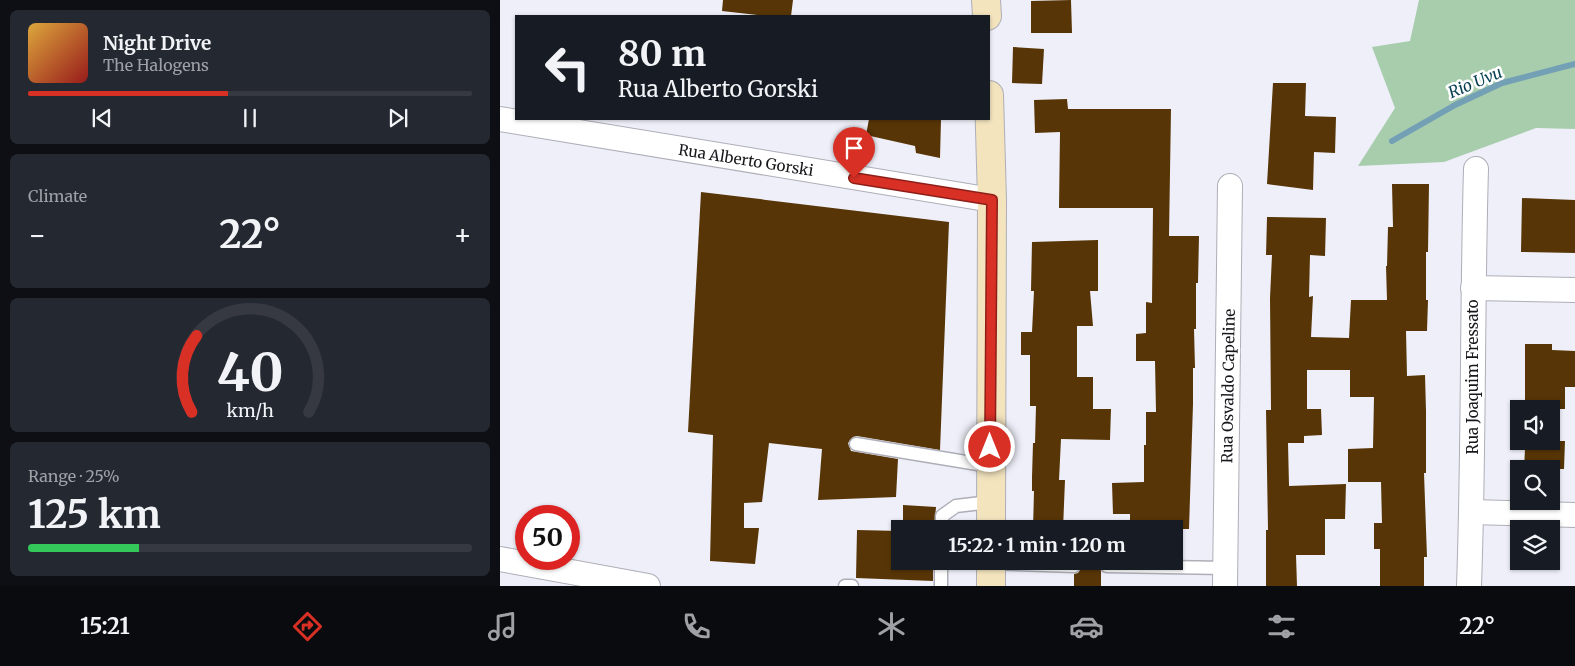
<!DOCTYPE html>
<html lang="en">
<head>
<meta charset="utf-8">
<style>
  :root { --surface:#171b24; --page:#242831; --text:#f1f3f6; --muted:#9ea1a6; --line:#363941; --accent:#d93025 }
  body { margin:0; font-family:Merriweather,serif; background:var(--page); color:var(--text); height:100vh; display:flex; flex-direction:column; font-size:19px; white-space:nowrap }
  * { box-sizing:border-box; margin:0 }
  p { font-size:16px; color:var(--muted) }
  .icon { flex:none; width:28px; height:28px; fill:none; stroke:currentColor; stroke-width:2; stroke-linecap:round; stroke-linejoin:round }
  .map { position:relative; flex:1; overflow:hidden }
  .side { display:flex; flex-direction:column; gap:10px; padding:10px; background:#0d0f14; width:500px }
  .side>* { flex:none }
  .guide { position:absolute; left:15px; top:15px; width:475px; height:105px; border-radius:0px; box-shadow:0 1px 4px #0004; background:#171b24; color:var(--text); overflow:hidden }
  .controls { position:absolute; left:1010px; top:400px; display:grid; gap:10px }
  .controls a { display:grid; place-items:center; width:50px; height:50px; border-radius:0px; background:var(--surface); box-shadow:0 1px 4px #0004; font-size:25px }
  .speed { position:absolute; left:15px; top:505px; display:flex; gap:10px; font-size:25px; font-weight:700; text-align:center }
  .speed>* { display:grid; place-content:center; width:65px; height:65px; border-radius:50%; background:var(--surface); box-shadow:0 1px 4px #0004; line-height:1 }
  .speed .limit { border:8px solid #d22; background:#fff; color:#111 }
  .pin { position:absolute; display:grid; place-items:center; width:42px; height:42px; color:#fff; margin:-51px -21px; border-radius:50% 50% 50% 0; rotate:-45deg; box-shadow:0 0 5px #0007 }
  .pin .icon { rotate:45deg }
  .me { position:absolute; width:55px; margin:-28px; rotate:0deg; stroke-linejoin:round; filter:drop-shadow(0 0 4px #0008) }
  .turn { display:flex; align-items:center; gap:18px; height:105px; padding:0 20px; font-size:22px }
  .turn .icon { width:65px; height:65px; stroke-width:2.5 }
  .turn b { display:block; font-size:35px; line-height:42px }
  .big { font-size:38px; font-weight:700; line-height:1.1 }
  .side .tile { flex:1; display:flex; flex-direction:column; justify-content:center; gap:8px; min-width:0; padding:0 18px; border-radius:8px; background:var(--page) }
  .side .dial { align-items:center; gap:0 }
  .dial svg { height:130px; overflow:visible; fill:none; stroke:var(--line); stroke-width:7; stroke-linecap:round; text-anchor:middle }
  .dial text { fill:var(--text); stroke:none }
  .song { display:flex; align-items:center; gap:15px }
  .cover { width:60px; height:60px; border-radius:8px; background:linear-gradient(135deg,hsl(40 70% 55%),hsl(0 70% 35%)) }
  .played { height:5px; border-radius:2px; background:linear-gradient(90deg,var(--accent) 45%,var(--line) 45%) }
  .keys { display:flex; justify-content:space-around; direction:ltr }
  .heat { display:flex; justify-content:space-between; align-items:center; font-size:28px; direction:ltr }
  .charge { height:8px; border-radius:4px; background:linear-gradient(90deg,#34c759 25%,var(--line) 0) }
  .trip { position:absolute; left:391px; top:520px; width:292px; height:50px; border-radius:0px; background:var(--surface); box-shadow:0 1px 4px #0004; font-weight:700; line-height:50px; text-align:center }
  .tab-bar { display:flex; height:80px; justify-content:space-around; align-items:center; background:#090b0e; color:var(--muted) }
  .tab-bar .icon { width:35px; height:35px }
  .tab-bar .active { color:var(--accent) }
  .tab-bar b { font-size:22px; color:var(--text) }
  main { display:flex; flex:1; min-height:0 }
  .map>svg:first-child { display:block }
  .green { fill:#a7cdad }
  .lines { fill:none; stroke-linecap:round; stroke-linejoin:round }
  .stream { stroke:#73a0b5; stroke-width:6 }
  .building { fill:#573506 }
  .service-casing { stroke:#aeaeb8; stroke-width:15 }
  .minor-casing { stroke:#aeaeb8; stroke-width:26 }
  .secondary-casing { stroke:#aeaeb8; stroke-width:30 }
  .service { stroke:#fff; stroke-width:12 }
  .minor { stroke:#fff; stroke-width:24 }
  .secondary { stroke:#f3e4be; stroke-width:28 }
  .route-casing { stroke:#8d1f18; stroke-width:12 }
  .route { stroke:#d93025; stroke-width:9 }
  .labels { text-anchor:middle; dominant-baseline:central; stroke-width:5; stroke-linejoin:round; paint-order:stroke }
  .street-label { font-size:15px; fill:#17171b; stroke:#fff }
  .water-label { font-size:16px; font-style:italic; fill:#084053; stroke:#fff }
</style>
</head>
<body>
<main>
<section class="side">
<div class="tile">
<div class="song"><i class="cover"></i><div><b>Night Drive</b><p>The Halogens</p></div></div>
<div class="played"></div>
<div class="keys"><svg class="icon" aria-label="previous" viewBox="0 0 24 24"><path d="M18 5L8 12l10 7zM5 5v14"/></svg><svg class="icon" aria-label="pause" viewBox="0 0 24 24"><path d="M8 5v14M16 5v14"/></svg><svg class="icon" aria-label="next" viewBox="0 0 24 24"><path d="M6 5l10 7-10 7zM19 5v14"/></svg></div>
</div>
<div class="tile"><p>Climate</p>
<div class="heat"><a>−</a><b class="big">22°</b><a>+</a></div>
</div>
<div class="tile dial"><svg viewBox="0 0 100 80">
<path d="M14 69A42 42 0 1 1 86 69"/>
<path d="M14 69A42 42 0 0 1 17 22" stroke="#d93025"/>
<text x="50" y="56" font-size="32" font-weight="700">40</text>
<text x="50" y="72" font-size="11">km/h</text>
</svg></div>
<div class="tile"><p>Range · 25%</p><b class="big">125 km</b><div class="charge"></div></div>
</section>
<div class="map">
<svg width="1075" height="586" viewBox="0 0 1075 586">
  <rect width="100%" height="100%" fill="#efeff9"/>
  <!-- green -->
  <path class="green" d="M919 0H1075V129L1036 128 944 162 858 166 895 108 872 47 910 41Z"/>
  <g class="lines">
    <!-- stream -->
    <path class="stream" d="M892 141 955 105 1002 83 1075 64"/>
  </g>
  <!-- building -->
  <g class="building">
    <path d="M223 0H293L291 16H267L222 11Z"/>
    <path d="M571 0 572 33H531V1Z"/>
    <path d="M513 47 544 49 542 84 512 83Z"/>
    <path d="M773 83H806L805 116 836 117 835 153 814 152 813 190 767 184Z"/>
    <path d="M567 99 568 109H671L669 236H699L698 283H696V329H694L695 368H693V404L689 529H630V514H613L612 483 644 482V445H646V412H656L655 361H636V334L646 333V302L652 303 653 208H559L560 132 535 133 534 100Z"/>
    <path d="M369 119H441L440 158 416 153 415 146 366 135Z"/>
    <path d="M892 184H929L928 252H926V300H928L927 331H906L907 376 925 375 926 411V473H924L927 557H924V586H880V549H874V523H882L881 482H848V449L873 448 874 397H850V370H807V409H821L822 435 804 436V443H788L789 486 846 484 845 519H825V555H796L797 586H766V530H768L766 410H771L770 298 772 255H766L767 217 826 218 825 256 810 255 809 297 813 296 811 337 849 338 851 300H887L886 266H887L888 227H893Z"/>
    <path d="M201 192 449 222 440 450 357 436 353 437 348 443 351 451 398 459 396 497 318 500 322 449 269 443 262 502 244 503V528H259L255 564 210 561 213 435 188 432Z"/>
    <path d="M1022 198 1075 200V253L1021 252Z"/>
    <path d="M598 240V291H590L593 326H577V377H593V409H611L610 440 561 439 559 480H565L563 529H533L534 491H532V477L533 443H535L536 406H530V355H521V332H532L534 291H531L532 242Z"/>
    <path d="M1025 344H1052V350L1075 351V387H1065V409H1025Z"/>
    <path d="M1047 441H1065L1064 469H1024L1025 449 1046 450Z"/>
    <path d="M403 505 436 507 434 529H403Z"/>
    <path d="M357 530 400 531V561H433V581L356 578Z"/>
    <path d="M580 561H601L599 566 601 571V586H574V574L578 573 582 567Z"/>
  </g>
  <g class="lines">
    <defs>
      <g id="service">
        <path d="M356 444 490 466"/>
        <path d="M442 529V516L456 506 490 502"/>
        <path d="M491 563 574 566"/>
        <path d="M607 566 725 568"/>
        <path d="M345 586H352"/>
        <path d="M441 586V561"/>
      </g>
      <g id="minor">
        <path d="M0 119 492 200"/>
        <path d="M973 288 1075 290"/>
        <path d="M971 512 1075 515"/>
        <path d="M0 559 148 586"/>
        <path d="M725 586 730 186"/>
        <path d="M969 586C974 447 972 308 976 169"/>
      </g>
      <g id="secondary">
        <path d="M486 0 487 16"/>
        <path d="M489 95 492 200 491 529"/>
        <path d="M491 561V586"/>
      </g>
    </defs>
    <!-- service casing -->
    <use href="#service" class="service-casing"/>
    <!-- minor casing -->
    <use href="#minor" class="minor-casing"/>
    <!-- secondary casing -->
    <use href="#secondary" class="secondary-casing"/>
    <!-- service -->
    <use href="#service" class="service"/>
    <!-- minor -->
    <use href="#minor" class="minor"/>
    <!-- secondary -->
    <use href="#secondary" class="secondary"/>
  </g>
  <g class="lines">
    <defs>
      <path id="route" d="M354 178 492 200 490 447"/>
    </defs>
    <!-- route casing -->
    <use href="#route" class="route-casing"/>
    <!-- route -->
    <use href="#route" class="route"/>
  </g>
  <g class="labels">
    <!-- street labels -->
    <g class="street-label">
      <text transform="translate(246 160) rotate(9)">Rua Alberto Gorski</text>
      <text transform="translate(972 377) rotate(-90)">Rua Joaquim Fressato</text>
      <text transform="translate(728 386) rotate(-89)">Rua Osvaldo Capeline</text>
    </g>
    <!-- water labels -->
    <g class="water-label">
      <text transform="translate(975 82) rotate(-23)">Rio Uvu</text>
    </g>
  </g>
</svg>
<div class="controls">
<a><svg class="icon" aria-label="sound" viewBox="0 0 24 24"><path d="M4 9h4l5-4v14l-5-4H4zM17 9q2 3 0 6"/></svg></a>
<a><svg class="icon" aria-label="search" viewBox="0 0 24 24"><circle cx="10" cy="10" r="6"/><path d="M15 15l6 6"/></svg></a>
<a><svg class="icon" aria-label="layers" viewBox="0 0 24 24"><path d="M12 4l9 5-9 5-9-5zM3 14l9 5 9-5"/></svg></a>
</div>
<div class="speed"><div class="limit">50</div></div>
<div class="pin" style="left:354px;top:178px;background:#d93025"><svg class="icon" aria-label="arrive" viewBox="0 0 24 24"><path d="M6 21V4h12l-3 4 3 4H6"/></svg></div>
<svg class="me" style="left:490px;top:447px" viewBox="-20 -20 40 40"><circle r="17" fill="#d93025" stroke="#fff" stroke-width="3"/><path d="M0-11L8 9 0 5-8 9z" fill="#fff"/></svg>
<div class="trip">15:22 · 1 min · 120 m</div>
<div class="guide">
<div class="turn"><svg class="icon" aria-label="left" viewBox="0 0 24 24"><path d="M17 20v-9H6M10 6l-5 5 5 5"/></svg><div><b>80 m</b>Rua Alberto Gorski</div></div>
</div>
</div>
</main>
<nav class="tab-bar">
<b>15:21</b>
<svg class="icon active" aria-label="directions" viewBox="0 0 24 24"><path d="M12 3l9 9-9 9-9-9zM9 14v-3h6M13 9l2 2-2 2"/></svg>
<svg class="icon" aria-label="music" viewBox="0 0 24 24"><path d="M9 18V5l10-2v13"/><circle cx="6" cy="18" r="3"/><circle cx="16" cy="16" r="3"/></svg>
<svg class="icon" aria-label="phone" viewBox="0 0 24 24"><path d="M5 4h4l2 5-3 2q2 4 5 5l2-3 5 2v4C11 20 4 13 5 4z"/></svg>
<svg class="icon" aria-label="climate" viewBox="0 0 24 24"><path d="M12 3v18M4 7l16 10M4 17L20 7"/></svg>
<svg class="icon" aria-label="car" viewBox="0 0 24 24"><path d="M5 17H2v-5l4-1 3-4h7l3 4 3 1v5h-3M9 17h6M6 11h13"/><circle cx="7" cy="17" r="2"/><circle cx="17" cy="17" r="2"/></svg>
<svg class="icon" aria-label="filters" viewBox="0 0 24 24"><path d="M4 7h16M4 17h16"/><circle cx="9" cy="7" r="2"/><circle cx="15" cy="17" r="2"/></svg>
<b>22°</b>
</nav>
</body>
</html>
